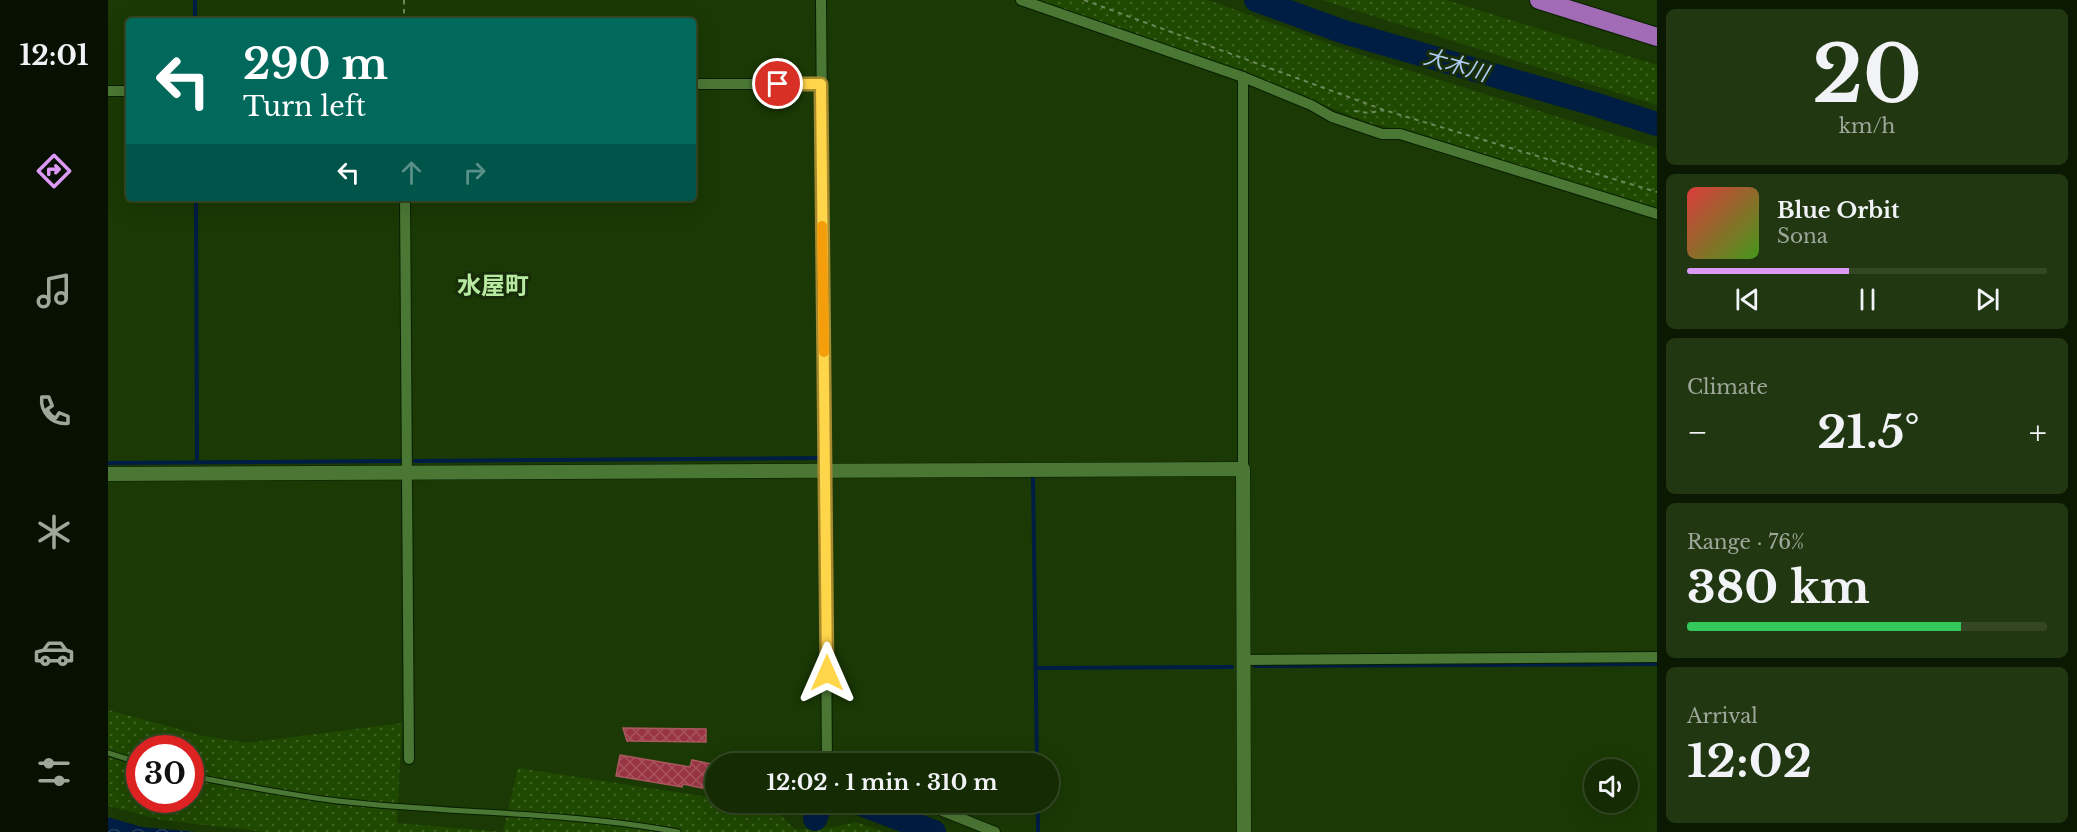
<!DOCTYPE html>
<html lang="en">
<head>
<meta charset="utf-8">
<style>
  :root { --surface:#142b03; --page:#213712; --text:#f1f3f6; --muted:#9da79a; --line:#334725; --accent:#db99f5 }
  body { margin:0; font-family:"Libre Baskerville","Noto Sans JP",serif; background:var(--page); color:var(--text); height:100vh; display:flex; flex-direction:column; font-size:22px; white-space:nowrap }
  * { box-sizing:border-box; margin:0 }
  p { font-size:20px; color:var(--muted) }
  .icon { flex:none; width:33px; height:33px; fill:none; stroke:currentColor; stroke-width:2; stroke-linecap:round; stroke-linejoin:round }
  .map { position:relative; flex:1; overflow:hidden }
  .side { display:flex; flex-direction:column; gap:9px; padding:9px; background:#0b1802; width:420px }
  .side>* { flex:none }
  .hud { position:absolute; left:18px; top:18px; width:570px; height:183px; border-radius:6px; box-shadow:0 6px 24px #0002,0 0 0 2px var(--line); background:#00695c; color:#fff; overflow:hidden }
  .controls { position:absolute; left:1476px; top:759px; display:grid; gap:12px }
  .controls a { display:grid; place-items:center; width:54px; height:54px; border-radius:50%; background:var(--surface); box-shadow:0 6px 24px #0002,0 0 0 2px var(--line); font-size:30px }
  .speed { position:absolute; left:18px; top:735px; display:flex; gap:12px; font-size:30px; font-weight:700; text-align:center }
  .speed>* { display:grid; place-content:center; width:78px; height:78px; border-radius:50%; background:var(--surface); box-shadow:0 6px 24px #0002,0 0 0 2px var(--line); line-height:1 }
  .speed .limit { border:9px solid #d22; background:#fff; color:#111 }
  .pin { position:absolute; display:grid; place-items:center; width:51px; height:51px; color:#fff; margin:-26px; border:3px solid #fff; border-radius:50%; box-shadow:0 2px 6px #0007 }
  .me { position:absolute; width:66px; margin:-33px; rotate:0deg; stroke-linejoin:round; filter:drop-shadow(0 0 4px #0008) }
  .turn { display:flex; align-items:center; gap:21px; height:126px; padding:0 18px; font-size:27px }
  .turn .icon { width:78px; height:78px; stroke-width:2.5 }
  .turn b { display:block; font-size:42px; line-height:51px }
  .lanes { display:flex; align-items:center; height:57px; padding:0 18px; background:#0003; justify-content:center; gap:30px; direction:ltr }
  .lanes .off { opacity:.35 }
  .big { font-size:45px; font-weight:700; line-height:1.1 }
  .side .widget { flex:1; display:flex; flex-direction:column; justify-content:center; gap:9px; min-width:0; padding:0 21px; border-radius:9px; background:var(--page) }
  .side .dial { align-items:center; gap:0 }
  .dial b { font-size:78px; line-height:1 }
  .song { display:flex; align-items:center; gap:18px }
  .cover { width:72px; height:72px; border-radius:9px; background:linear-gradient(135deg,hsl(0 70% 55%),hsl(100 70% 35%)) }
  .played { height:6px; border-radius:3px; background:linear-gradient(90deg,var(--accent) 45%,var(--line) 45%) }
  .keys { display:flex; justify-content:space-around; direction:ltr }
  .heat { display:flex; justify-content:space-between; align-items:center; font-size:33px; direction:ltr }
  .charge { height:9px; border-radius:4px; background:linear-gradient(90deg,#34c759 76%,var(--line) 0) }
  .trip { position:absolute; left:597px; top:753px; width:354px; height:60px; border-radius:30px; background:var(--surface); box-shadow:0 6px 24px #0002,0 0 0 2px var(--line); font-weight:700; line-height:60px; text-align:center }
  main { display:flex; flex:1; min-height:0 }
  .tab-bar { display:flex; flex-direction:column; width:108px; justify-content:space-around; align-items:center; background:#081101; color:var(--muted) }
  .tab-bar .icon { width:42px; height:42px }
  .tab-bar .active { color:var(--accent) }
  .tab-bar b { font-size:27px; color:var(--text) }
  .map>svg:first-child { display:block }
  .grass { fill:url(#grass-dots); fill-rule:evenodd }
  .water { fill:url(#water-waves) }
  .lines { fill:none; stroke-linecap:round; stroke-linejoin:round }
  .stream { stroke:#001d43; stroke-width:4 }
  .river { stroke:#001d43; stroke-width:24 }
  .building { fill:url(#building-cross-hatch); stroke:#ab585f; stroke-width:1.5 }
  .service-casing { stroke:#081e00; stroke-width:7 }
  .minor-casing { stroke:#081e00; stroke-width:12 }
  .tertiary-casing { stroke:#081e00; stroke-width:15 }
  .trunk-casing { stroke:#081e00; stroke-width:20 }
  .path { stroke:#6b8759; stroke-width:2; stroke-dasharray:4.5 4.5; stroke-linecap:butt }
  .service { stroke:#4b7734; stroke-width:5 }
  .minor { stroke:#4b7734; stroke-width:10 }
  .tertiary { stroke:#4b7734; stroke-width:14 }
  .trunk { stroke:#a26bb6; stroke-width:18 }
  .route-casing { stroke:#a68a30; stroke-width:15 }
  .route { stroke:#ffd54a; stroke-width:10 }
  .slow { stroke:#f59e0b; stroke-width:10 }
  .labels { text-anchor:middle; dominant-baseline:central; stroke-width:6; stroke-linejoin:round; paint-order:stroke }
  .water-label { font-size:22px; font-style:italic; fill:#adcbf3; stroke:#172d09 }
  .quarter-label { font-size:24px; font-weight:bold; fill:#b8e9a1; stroke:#172d09 }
</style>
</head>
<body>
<main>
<nav class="tab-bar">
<b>12:01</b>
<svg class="icon active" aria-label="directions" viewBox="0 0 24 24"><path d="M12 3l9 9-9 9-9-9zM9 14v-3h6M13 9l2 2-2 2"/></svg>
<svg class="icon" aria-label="music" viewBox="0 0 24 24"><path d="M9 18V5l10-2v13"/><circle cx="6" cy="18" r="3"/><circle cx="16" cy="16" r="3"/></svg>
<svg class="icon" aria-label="phone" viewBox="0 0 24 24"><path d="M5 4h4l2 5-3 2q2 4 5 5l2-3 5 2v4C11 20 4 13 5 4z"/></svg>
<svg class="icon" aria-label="climate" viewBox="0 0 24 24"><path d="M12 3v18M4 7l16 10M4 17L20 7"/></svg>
<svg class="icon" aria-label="car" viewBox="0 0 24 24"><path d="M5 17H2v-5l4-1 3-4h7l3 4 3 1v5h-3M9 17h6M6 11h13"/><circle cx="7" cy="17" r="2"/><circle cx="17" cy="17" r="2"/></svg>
<svg class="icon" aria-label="filters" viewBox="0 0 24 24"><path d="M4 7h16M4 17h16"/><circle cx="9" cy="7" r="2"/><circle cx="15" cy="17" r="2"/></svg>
</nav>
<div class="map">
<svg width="1549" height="832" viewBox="0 0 1549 832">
  <defs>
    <pattern id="grass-dots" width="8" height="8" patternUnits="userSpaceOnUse" patternTransform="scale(1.5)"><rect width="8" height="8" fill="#1f4800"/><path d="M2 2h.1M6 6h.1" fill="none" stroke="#3f6324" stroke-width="1.8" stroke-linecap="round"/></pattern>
    <pattern id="water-waves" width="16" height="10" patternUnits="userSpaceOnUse" patternTransform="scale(1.5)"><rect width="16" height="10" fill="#001d43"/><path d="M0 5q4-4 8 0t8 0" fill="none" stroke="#253f5d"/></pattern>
    <pattern id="building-cross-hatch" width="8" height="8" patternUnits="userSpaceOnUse" patternTransform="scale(1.5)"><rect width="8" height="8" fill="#993543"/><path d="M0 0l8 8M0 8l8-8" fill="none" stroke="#a7535d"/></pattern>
  </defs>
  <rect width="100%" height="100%" fill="#1a3904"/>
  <!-- grass -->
  <g class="grass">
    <path d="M930 0H1100L1253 55 1549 148V208L1289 129 1264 124 1138 75Z"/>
    <path d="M1214 0H1338L1549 65V105Z"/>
    <path d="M0 710 92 735 138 743 294 723 289 823 395 832 410 768 607 798 608 802 636 803 664 807 688 830 726 827 748 822 776 832H158L53 820 0 806ZM32 748H82V800H32Z"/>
  </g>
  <!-- water -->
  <path class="water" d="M0 817 34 827 89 832H0Z"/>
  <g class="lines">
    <!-- stream -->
    <g class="stream">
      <path d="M87 0V21"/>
      <path d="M88 198 89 463"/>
      <path d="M307 461 710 458"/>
      <path d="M0 463 292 461"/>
      <path d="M925 476 929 764"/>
      <path d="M1147 666 1548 664"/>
      <path d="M928 668 1124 667"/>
      <path d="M930 802V832"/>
    </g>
    <!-- river -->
    <g class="river">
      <path d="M1148 0 1236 32 1486 104 1549 124"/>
      <path d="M748 802 826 832"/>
      <path d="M707 819 714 802"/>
    </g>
  </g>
  <!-- building -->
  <g class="building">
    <path d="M515 728 598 729V742L519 741Z"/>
    <path d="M512 755 582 767 584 760 608 765 604 790 575 784 574 787 508 776Z"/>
  </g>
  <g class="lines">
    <defs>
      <g id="service">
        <path d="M0 753 32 763"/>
        <path d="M82 776C132 785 181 795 230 801 344 814 458 811 570 832"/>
      </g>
      <g id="minor">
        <path d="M713 0 719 764"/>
        <path d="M913 0 1135 77 1203 105 1224 117 1274 134H1292L1549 214"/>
        <path d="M1135 77V469"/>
        <path d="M585 84H713"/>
        <path d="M0 91H21"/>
        <path d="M297 198 301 759"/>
        <path d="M1136 660 1549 657"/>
        <path d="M812 802 887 832"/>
      </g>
      <path id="tertiary" d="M0 474 1135 469 1136 832"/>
      <path id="trunk" d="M1431 0 1549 37"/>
    </defs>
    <!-- service casing -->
    <use href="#service" class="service-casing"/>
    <!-- minor casing -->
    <use href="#minor" class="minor-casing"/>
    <!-- tertiary casing -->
    <use href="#tertiary" class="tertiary-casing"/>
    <!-- trunk casing -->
    <use href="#trunk" class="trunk-casing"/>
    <!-- path -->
    <g class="path">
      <path d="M296 0V21"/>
      <path d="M976 0 1276 110 1549 192"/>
      <path d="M1246 111 1261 113 1276 110"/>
    </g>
    <!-- service -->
    <use href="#service" class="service"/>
    <!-- minor -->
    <use href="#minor" class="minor"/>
    <!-- tertiary -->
    <use href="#tertiary" class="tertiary"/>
    <!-- trunk -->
    <use href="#trunk" class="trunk"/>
  </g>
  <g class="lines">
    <defs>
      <path id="route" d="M670 84H713L719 673"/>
    </defs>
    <!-- route casing -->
    <use href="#route" class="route-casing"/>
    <!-- route -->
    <use href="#route" class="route"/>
    <!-- slow -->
    <path class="slow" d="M714 226 716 352"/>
  </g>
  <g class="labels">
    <!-- water labels -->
    <g class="water-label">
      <text transform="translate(1348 65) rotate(16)">大木川</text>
    </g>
    <!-- quarter labels -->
    <g class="quarter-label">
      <text x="385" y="285">水屋町</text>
    </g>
  </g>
</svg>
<div class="controls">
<a><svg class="icon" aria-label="sound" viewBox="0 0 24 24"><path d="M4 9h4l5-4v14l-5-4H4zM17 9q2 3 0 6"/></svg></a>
</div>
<div class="speed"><div class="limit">30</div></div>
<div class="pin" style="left:670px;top:84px;background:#d93025"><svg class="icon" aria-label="arrive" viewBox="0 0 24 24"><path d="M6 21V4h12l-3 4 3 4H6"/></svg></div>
<svg class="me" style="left:719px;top:673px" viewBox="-20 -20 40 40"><path d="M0-17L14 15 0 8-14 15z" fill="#ffd54a" stroke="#fff" stroke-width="4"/></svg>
<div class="trip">12:02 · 1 min · 310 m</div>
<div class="hud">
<div class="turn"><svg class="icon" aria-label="left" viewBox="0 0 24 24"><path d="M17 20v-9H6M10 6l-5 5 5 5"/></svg><div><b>290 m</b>Turn left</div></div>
<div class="lanes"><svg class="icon" aria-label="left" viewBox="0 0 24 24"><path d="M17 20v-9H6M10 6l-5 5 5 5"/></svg><svg class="icon off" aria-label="ahead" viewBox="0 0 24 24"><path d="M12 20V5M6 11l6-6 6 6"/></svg><svg class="icon off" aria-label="right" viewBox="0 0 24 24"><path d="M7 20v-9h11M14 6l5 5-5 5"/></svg></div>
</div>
</div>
<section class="side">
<div class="widget dial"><b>20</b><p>km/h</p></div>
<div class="widget">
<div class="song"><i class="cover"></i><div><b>Blue Orbit</b><p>Sona</p></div></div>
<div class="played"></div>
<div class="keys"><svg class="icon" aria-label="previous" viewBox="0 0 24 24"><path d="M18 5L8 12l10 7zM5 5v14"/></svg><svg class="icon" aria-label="pause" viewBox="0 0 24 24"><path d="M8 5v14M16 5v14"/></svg><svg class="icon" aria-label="next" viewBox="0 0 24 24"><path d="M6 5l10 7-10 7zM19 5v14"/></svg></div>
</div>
<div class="widget"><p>Climate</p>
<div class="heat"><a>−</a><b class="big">21.5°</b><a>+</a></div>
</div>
<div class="widget"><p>Range · 76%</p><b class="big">380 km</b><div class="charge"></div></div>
<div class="widget"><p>Arrival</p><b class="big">12:02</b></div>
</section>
</main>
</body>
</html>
